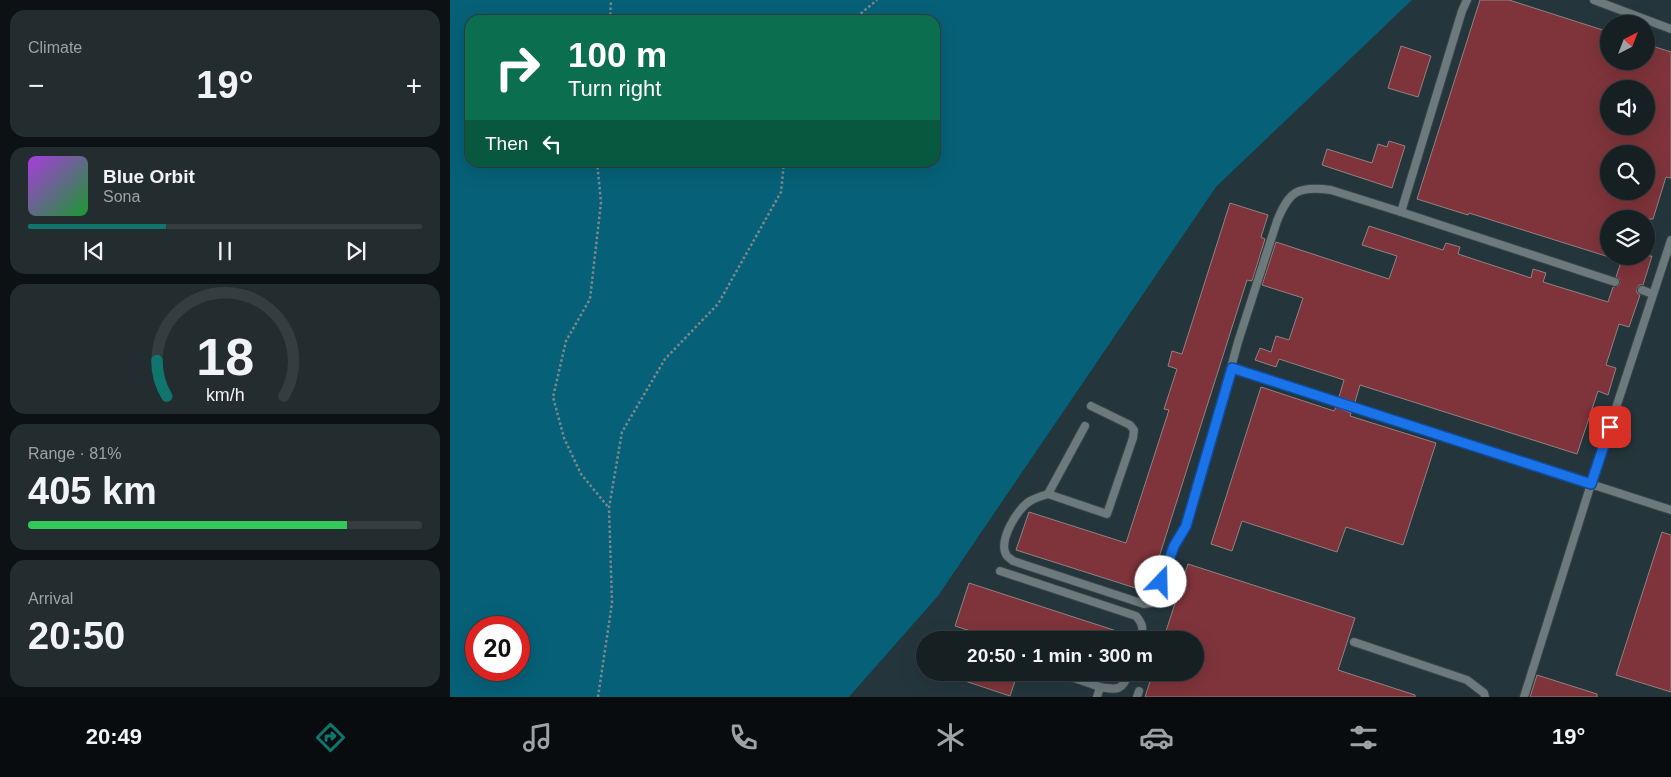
<!DOCTYPE html>
<html lang="en">
<head>
<meta charset="utf-8">
<style>
  :root { --surface:#161f22; --page:#232c2f; --text:#f1f3f6; --muted:#9ea2a5; --line:#353d40; --accent:#0f766e }
  body { margin:0; font-family:Helvetica,sans-serif; background:var(--page); color:var(--text); height:100vh; display:flex; flex-direction:column; font-size:19px; white-space:nowrap }
  * { box-sizing:border-box; margin:0 }
  p { font-size:16px; color:var(--muted) }
  .icon { flex:none; width:28px; height:28px; fill:none; stroke:currentColor; stroke-width:2; stroke-linecap:round; stroke-linejoin:round }
  .map { position:relative; flex:1; overflow:hidden }
  .panel { display:flex; flex-direction:column; gap:10px; padding:10px; background:#0c1113; width:450px }
  .panel>* { flex:none }
  .hud { position:absolute; left:15px; top:15px; width:475px; height:152px; border-radius:15px; box-shadow:0 5px 20px #0002,0 0 0 1px var(--line); background:#0b6e4f; color:#fff; overflow:hidden }
  .needle { width:32px; rotate:42deg }
  .fabs { position:absolute; left:1150px; top:15px; display:grid; gap:10px }
  .fabs a { display:grid; place-items:center; width:55px; height:55px; border-radius:50%; background:var(--surface); box-shadow:0 5px 20px #0002,0 0 0 1px var(--line); font-size:25px }
  .speed { position:absolute; left:15px; top:616px; display:flex; gap:10px; font-size:25px; font-weight:700; text-align:center }
  .speed>* { display:grid; place-content:center; width:65px; height:65px; border-radius:50%; background:var(--surface); box-shadow:0 5px 20px #0002,0 0 0 1px var(--line); line-height:1 }
  .speed .limit { border:8px solid #d22; background:#fff; color:#111 }
  .pin { position:absolute; display:grid; place-items:center; width:42px; height:42px; color:#fff; margin:-21px; border-radius:10px; box-shadow:0 2px 8px #0006 }
  .me { position:absolute; width:55px; margin:-28px; rotate:21deg; stroke-linejoin:round; filter:drop-shadow(0 0 4px #0008) }
  .turn { display:flex; align-items:center; gap:18px; height:105px; padding:0 20px; font-size:22px }
  .turn .icon { width:65px; height:65px; stroke-width:2.5 }
  .turn b { display:block; font-size:35px; line-height:42px }
  .then { display:flex; align-items:center; height:48px; padding:0 20px; background:#0003; gap:10px; font-size:19px }
  .big { font-size:38px; font-weight:800; line-height:1.1 }
  .panel .widget { flex:1; display:flex; flex-direction:column; justify-content:center; gap:8px; min-width:0; padding:0 18px; border-radius:15px; background:var(--page) }
  .panel .dial { align-items:center; gap:0 }
  .dial svg { height:130px; overflow:visible; fill:none; stroke:var(--line); stroke-width:7; stroke-linecap:round; text-anchor:middle }
  .dial text { fill:var(--text); stroke:none }
  .song { display:flex; align-items:center; gap:15px }
  .cover { width:60px; height:60px; border-radius:8px; background:linear-gradient(135deg,hsl(280 70% 55%),hsl(130 70% 35%)) }
  .played { height:5px; border-radius:2px; background:linear-gradient(90deg,var(--accent) 35%,var(--line) 35%) }
  .keys { display:flex; justify-content:space-around; direction:ltr }
  .heat { display:flex; justify-content:space-between; align-items:center; font-size:28px; direction:ltr }
  .charge { height:8px; border-radius:4px; background:linear-gradient(90deg,#34c759 81%,var(--line) 0) }
  .trip { position:absolute; left:466px; top:631px; width:288px; height:50px; border-radius:25px; background:var(--surface); box-shadow:0 5px 20px #0002,0 0 0 1px var(--line); font-weight:800; line-height:50px; text-align:center }
  .tab-bar { display:flex; height:80px; justify-content:space-around; align-items:center; background:#090c0e; color:var(--muted) }
  .tab-bar .icon { width:35px; height:35px }
  .tab-bar .on { color:var(--accent) }
  .tab-bar b { font-size:22px; color:var(--text) }
  main { display:flex; flex:1; min-height:0 }
  .map>svg:first-child { display:block }
  .built { fill:#24363c; fill-rule:evenodd }
  .forest { fill:#066178; fill-rule:evenodd }
  .building { fill:#7e343a; stroke:#908282; fill-rule:evenodd }
  .lines { fill:none; stroke-linecap:round; stroke-linejoin:round }
  .service-casing { stroke:#3a4346; stroke-width:10 }
  .path { stroke:#7e878b; stroke-width:2.5; stroke-dasharray:2.5 2.5; stroke-linecap:butt }
  .service { stroke:#6c797d; stroke-width:8 }
  .route-casing { stroke:#114b97; stroke-width:12 }
  .route { stroke:#1a73e8; stroke-width:9 }
</style>
</head>
<body>
<main>
<section class="panel">
<div class="widget"><p>Climate</p>
<div class="heat"><a>−</a><b class="big">19°</b><a>+</a></div>
</div>
<div class="widget">
<div class="song"><i class="cover"></i><div><b>Blue Orbit</b><p>Sona</p></div></div>
<div class="played"></div>
<div class="keys"><svg class="icon" aria-label="previous" viewBox="0 0 24 24"><path d="M18 5L8 12l10 7zM5 5v14"/></svg><svg class="icon" aria-label="pause" viewBox="0 0 24 24"><path d="M8 5v14M16 5v14"/></svg><svg class="icon" aria-label="next" viewBox="0 0 24 24"><path d="M6 5l10 7-10 7zM19 5v14"/></svg></div>
</div>
<div class="widget dial"><svg viewBox="0 0 100 80">
<path d="M14 69A42 42 0 1 1 86 69"/>
<path d="M14 69A42 42 0 0 1 8 47" stroke="#0f766e"/>
<text x="50" y="56" font-size="32" font-weight="700">18</text>
<text x="50" y="72" font-size="11">km/h</text>
</svg></div>
<div class="widget"><p>Range · 81%</p><b class="big">405 km</b><div class="charge"></div></div>
<div class="widget"><p>Arrival</p><b class="big">20:50</b></div>
</section>
<div class="map">
<svg width="1221" height="697" viewBox="0 0 1221 697">
  <rect width="100%" height="100%" fill="#1e292d"/>
  <!-- built -->
  <path class="built" d="M962 0H1221V697H399L488 596 766 187ZM1159 24H1196V61H1159ZM1159 89H1196V126H1159ZM1159 154H1196V191H1159ZM1159 219H1196V256H1159ZM475 640H745V672H475Z"/>
  <!-- forest -->
  <path class="forest" d="M0 0H962L766 187 488 596 399 697H0ZM20 20H485V162H20ZM26 628H69V670H26Z"/>
  <!-- building -->
  <g class="building">
    <path d="M1030 0H1059L1159 32V61H1196V44L1221 52V178L1216 177 1203 219H1159V257L1019 213 1018 215 967 199ZM1159 89H1196V126H1159ZM1159 154H1196V191H1159Z"/>
    <path d="M951 46 981 56 968 97 938 88Z"/>
    <path d="M939 141 955 146 942 188 872 165 877 149 922 163 928 144 937 147Z"/>
    <path d="M780 203 818 215 811 237 815 239 802 281 797 280 698 592 566 550 579 512 676 543 719 410 714 409 727 369 718 366 722 351 732 354Z"/>
    <path d="M919 226 993 250 996 243 1010 247 1008 254 1081 278 1083 269 1096 273 1093 282 1158 302 1163 287 1168 286 1170 283 1169 279 1166 277 1173 256H1202L1193 285H1189L1187 289V293L1190 295 1179 327 1169 324 1156 365 1166 368 1158 395 1148 391 1127 454 910 385 905 402 889 397 894 380 829 359 826 367 805 360 810 348 821 352 826 336 839 340 853 298 812 285 826 242 939 279 947 256 912 245Z"/>
    <path d="M811 387 884 411 886 407 901 413 900 416 986 443 953 545 896 527 887 552 792 521 782 551 761 544Z"/>
    <path d="M1212 532 1221 535V692L1166 675Z"/>
    <path d="M738 564 905 618 888 670 965 695V697H695L703 672H745V640H713Z"/>
    <path d="M519 583 685 637 684 640H549L505 626Z"/>
    <path d="M497 672H568L560 696 497 675Z"/>
    <path d="M1087 675 1147 694V697H1080Z"/>
  </g>
  <g class="lines">
    <defs>
      <g id="service">
        <path d="M1144 0 1221 29"/>
        <path d="M951 212 1012 11 1017 0"/>
        <path d="M1192 290 1203 294"/>
        <path d="M782 368 1221 510"/>
        <path d="M641 406 680 425 684 430 683 438 657 514 598 494C592 496 585 498 580 501 567 509 547 542 557 556 559 558 561 559 563 561L694 604 701 603 704 599 724 547 736 526 752 473 788 342 827 221C839 192 847 185 881 190L951 212 1165 282"/>
        <path d="M598 494 635 426"/>
        <path d="M550 571 686 616C694 625 693 629 690 640"/>
        <path d="M904 642 1017 680 1034 693 1035 697"/>
        <path d="M607 672 650 687 647 697"/>
        <path d="M650 687C667 690 673 691 679 672"/>
        <path d="M687 697 689 691"/>
        <path d="M1074 697 1141 484 1221 240"/>
      </g>
    </defs>
    <!-- service casing -->
    <use href="#service" class="service-casing"/>
    <!-- path -->
    <g class="path">
      <path d="M160 20 161 0"/>
      <path d="M403 20 427 0"/>
      <path d="M147 162 151 202 140 299 116 341 103 397 114 438 131 474 159 508"/>
      <path d="M148 697 162 603 159 508 172 432 215 359 268 304 331 192 334 162"/>
    </g>
    <!-- service -->
    <use href="#service" class="service"/>
  </g>
  <g class="lines">
    <defs>
      <path id="route" d="M711 582 724 546 736 526 782 368 1141 484 1160 427"/>
    </defs>
    <!-- route casing -->
    <use href="#route" class="route-casing"/>
    <!-- route -->
    <use href="#route" class="route"/>
  </g>
</svg>
<div class="fabs">
<a><svg class="needle" viewBox="-14 -14 28 28"><path d="M0-13l5 13h-10z" fill="#e53935"/><path d="M0 13l5-13h-10z" fill="#9ea2a5"/></svg></a>
<a><svg class="icon" aria-label="sound" viewBox="0 0 24 24"><path d="M4 9h4l5-4v14l-5-4H4zM17 9q2 3 0 6"/></svg></a>
<a><svg class="icon" aria-label="search" viewBox="0 0 24 24"><circle cx="10" cy="10" r="6"/><path d="M15 15l6 6"/></svg></a>
<a><svg class="icon" aria-label="layers" viewBox="0 0 24 24"><path d="M12 4l9 5-9 5-9-5zM3 14l9 5 9-5"/></svg></a>
</div>
<div class="speed"><div class="limit">20</div></div>
<div class="pin" style="left:1160px;top:427px;background:#d93025"><svg class="icon" aria-label="arrive" viewBox="0 0 24 24"><path d="M6 21V4h12l-3 4 3 4H6"/></svg></div>
<svg class="me" style="left:711px;top:582px" viewBox="-20 -20 40 40"><circle r="19" fill="#fff"/><path d="M0-13L10 11 0 6-10 11z" fill="#1a73e8"/></svg>
<div class="trip">20:50 · 1 min · 300 m</div>
<div class="hud">
<div class="turn"><svg class="icon" aria-label="right" viewBox="0 0 24 24"><path d="M7 20v-9h11M14 6l5 5-5 5"/></svg><div><b>100 m</b>Turn right</div></div>
<div class="then">Then<svg class="icon" aria-label="left" viewBox="0 0 24 24"><path d="M17 20v-9H6M10 6l-5 5 5 5"/></svg></div>
</div>
</div>
</main>
<nav class="tab-bar">
<b>20:49</b>
<svg class="icon on" aria-label="directions" viewBox="0 0 24 24"><path d="M12 3l9 9-9 9-9-9zM9 14v-3h6M13 9l2 2-2 2"/></svg>
<svg class="icon" aria-label="music" viewBox="0 0 24 24"><path d="M9 18V5l10-2v13"/><circle cx="6" cy="18" r="3"/><circle cx="16" cy="16" r="3"/></svg>
<svg class="icon" aria-label="phone" viewBox="0 0 24 24"><path d="M5 4h4l2 5-3 2q2 4 5 5l2-3 5 2v4C11 20 4 13 5 4z"/></svg>
<svg class="icon" aria-label="climate" viewBox="0 0 24 24"><path d="M12 3v18M4 7l16 10M4 17L20 7"/></svg>
<svg class="icon" aria-label="car" viewBox="0 0 24 24"><path d="M5 17H2v-5l4-1 3-4h7l3 4 3 1v5h-3M9 17h6M6 11h13"/><circle cx="7" cy="17" r="2"/><circle cx="17" cy="17" r="2"/></svg>
<svg class="icon" aria-label="filters" viewBox="0 0 24 24"><path d="M4 7h16M4 17h16"/><circle cx="9" cy="7" r="2"/><circle cx="15" cy="17" r="2"/></svg>
<b>19°</b>
</nav>
</body>
</html>
